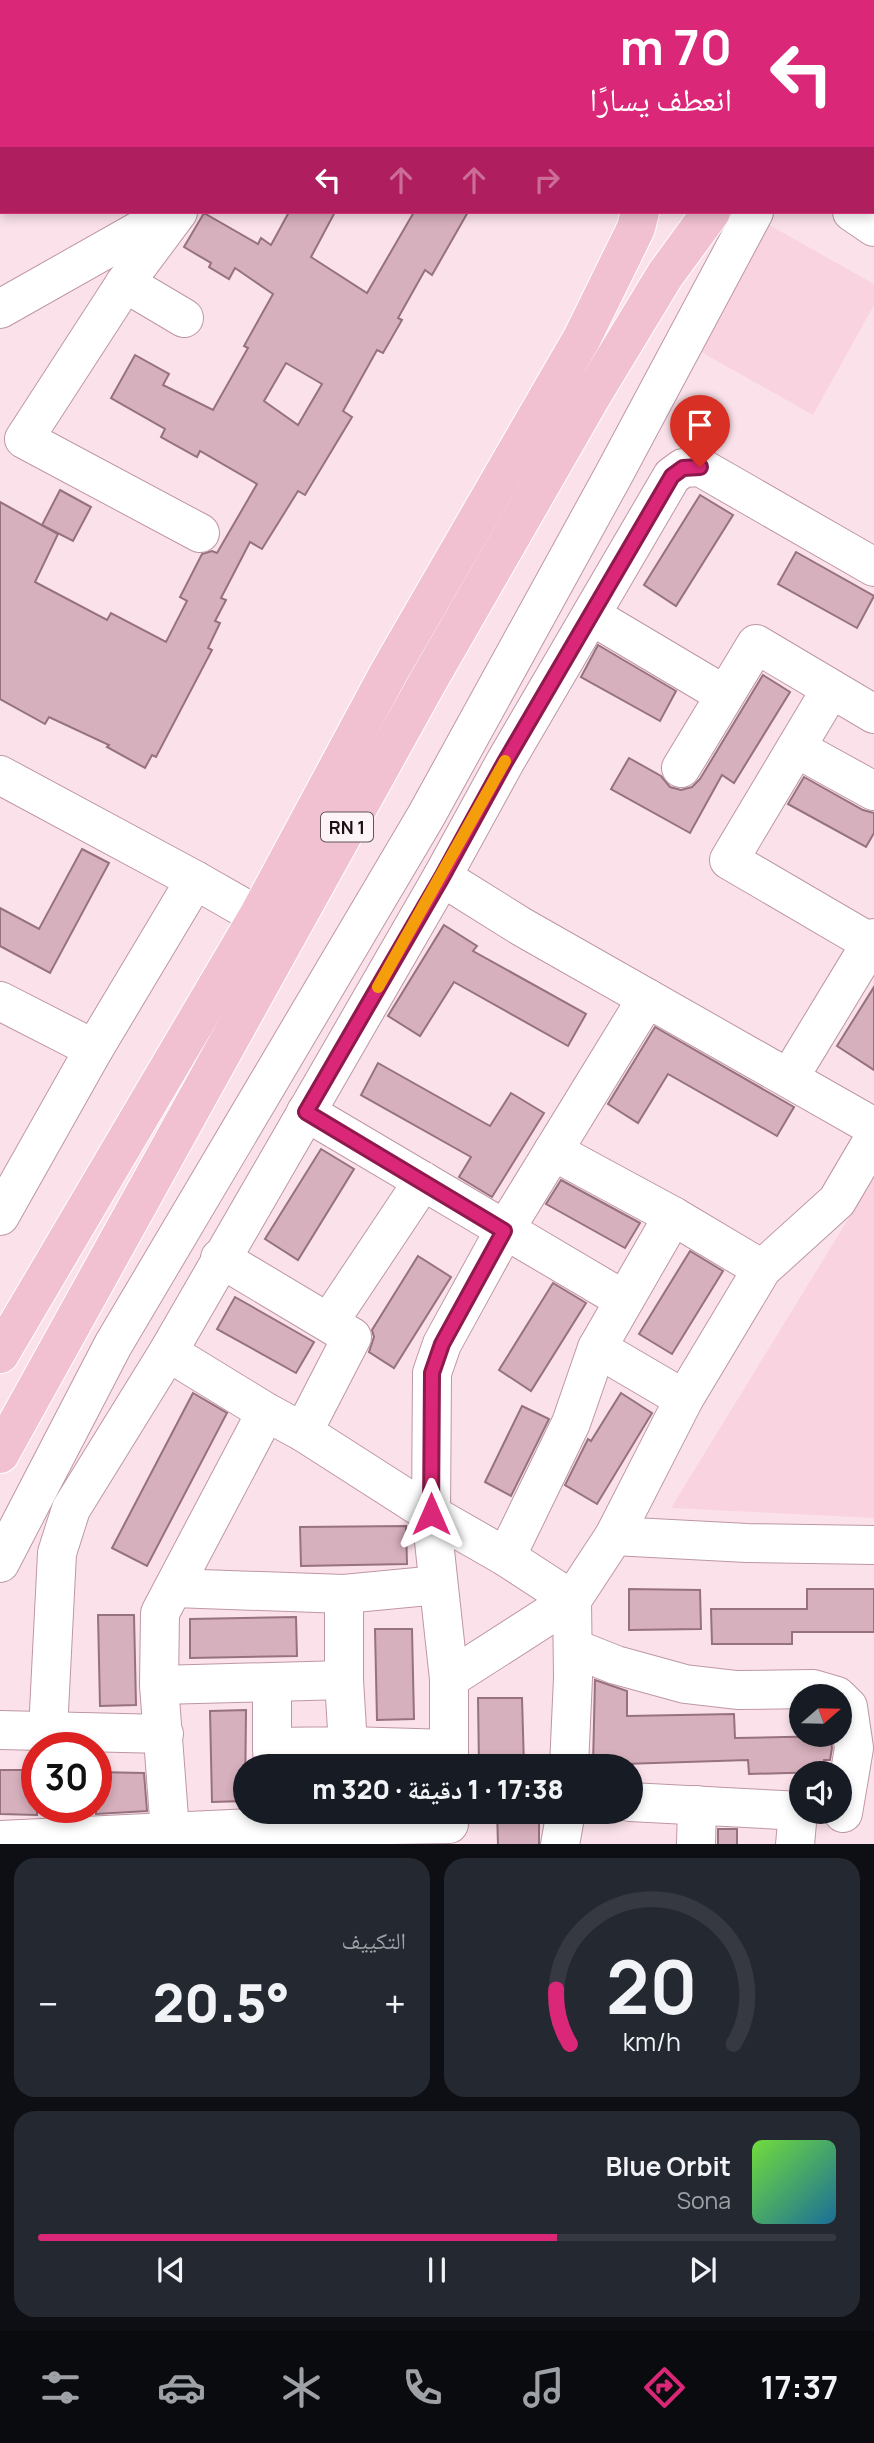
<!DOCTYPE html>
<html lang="ar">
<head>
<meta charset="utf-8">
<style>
  :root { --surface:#171b24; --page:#242831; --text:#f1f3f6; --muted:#9ea1a6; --line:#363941; --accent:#db2777 }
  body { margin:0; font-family:Manrope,"Noto Naskh Arabic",sans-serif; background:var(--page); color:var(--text); direction:rtl; height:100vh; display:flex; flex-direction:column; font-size:26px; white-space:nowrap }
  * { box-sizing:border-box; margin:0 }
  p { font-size:23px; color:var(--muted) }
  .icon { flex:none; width:38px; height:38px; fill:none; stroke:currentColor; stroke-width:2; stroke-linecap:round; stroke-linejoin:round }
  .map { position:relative; height:1844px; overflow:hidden; direction:ltr }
  .panel { display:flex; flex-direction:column; gap:14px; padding:14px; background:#0d0f14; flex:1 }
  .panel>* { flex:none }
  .top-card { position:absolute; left:0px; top:0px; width:875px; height:214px; box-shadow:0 4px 10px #0003; direction:rtl; background:#db2777; color:#fff; overflow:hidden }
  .needle { width:46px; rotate:70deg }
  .tools { position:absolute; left:789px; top:1684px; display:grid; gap:14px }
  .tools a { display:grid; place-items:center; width:63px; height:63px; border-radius:50%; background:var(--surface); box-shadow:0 4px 10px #0003; font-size:35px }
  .speed { position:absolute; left:21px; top:1732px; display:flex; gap:14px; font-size:35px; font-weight:700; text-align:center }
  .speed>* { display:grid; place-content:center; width:91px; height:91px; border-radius:50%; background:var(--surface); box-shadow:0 4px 10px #0003; line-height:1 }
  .speed .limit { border:10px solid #d22; background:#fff; color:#111 }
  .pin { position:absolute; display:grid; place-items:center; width:60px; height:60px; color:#fff; margin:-72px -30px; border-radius:50% 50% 50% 0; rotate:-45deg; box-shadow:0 0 7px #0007 }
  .pin .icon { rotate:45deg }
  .me { position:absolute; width:77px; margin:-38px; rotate:0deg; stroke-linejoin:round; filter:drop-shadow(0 0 5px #0008) }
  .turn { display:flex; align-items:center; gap:24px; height:147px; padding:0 28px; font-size:32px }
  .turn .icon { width:91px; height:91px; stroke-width:2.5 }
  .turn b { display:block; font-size:49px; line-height:60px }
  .lanes { display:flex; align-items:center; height:66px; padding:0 28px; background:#0003; justify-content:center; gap:35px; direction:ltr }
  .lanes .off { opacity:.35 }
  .big { font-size:52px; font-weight:800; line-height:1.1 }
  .panel .tile { flex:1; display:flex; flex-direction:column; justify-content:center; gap:10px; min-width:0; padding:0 24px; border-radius:21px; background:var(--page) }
  .panel .dial { align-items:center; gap:0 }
  .dial svg { height:182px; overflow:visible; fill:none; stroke:var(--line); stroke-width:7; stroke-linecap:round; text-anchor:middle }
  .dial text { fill:var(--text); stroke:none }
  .song { display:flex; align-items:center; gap:21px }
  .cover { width:84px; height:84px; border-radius:10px; background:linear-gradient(135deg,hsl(100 70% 55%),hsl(200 70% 35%)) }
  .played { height:7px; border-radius:4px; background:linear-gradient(90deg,var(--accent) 65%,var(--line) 65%) }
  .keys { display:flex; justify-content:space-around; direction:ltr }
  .heat { display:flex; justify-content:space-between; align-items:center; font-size:38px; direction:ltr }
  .panel .tiles { flex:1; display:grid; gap:14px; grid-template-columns:1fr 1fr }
  .tile:last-child { grid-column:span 2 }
  .trip { position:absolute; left:233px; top:1754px; width:410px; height:70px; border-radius:35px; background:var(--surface); box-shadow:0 4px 10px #0003; font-weight:800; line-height:70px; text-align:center; direction:rtl }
  .tab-bar { display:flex; height:112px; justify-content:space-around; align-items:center; background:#090b0e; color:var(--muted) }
  .tab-bar .icon { width:49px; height:49px }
  .tab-bar .on { color:var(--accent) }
  .tab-bar b { font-size:32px; color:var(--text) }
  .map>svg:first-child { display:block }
  .built { fill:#fad3e0 }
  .building { fill:#d7b0bd; stroke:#96717e; stroke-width:2; fill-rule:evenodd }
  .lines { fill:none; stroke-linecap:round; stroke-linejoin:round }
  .minor-casing { stroke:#be97a4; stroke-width:40 }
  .highway-casing { stroke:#fff; stroke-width:40 }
  .minor { stroke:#fff; stroke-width:38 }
  .highway { stroke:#f1c0d1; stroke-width:38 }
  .route-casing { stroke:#8e194d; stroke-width:18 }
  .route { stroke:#db2777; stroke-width:12 }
  .slow { stroke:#f59e0b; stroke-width:12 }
  .labels { text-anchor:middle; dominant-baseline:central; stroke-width:5; stroke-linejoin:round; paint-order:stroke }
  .shield { fill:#fdf4f7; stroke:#605458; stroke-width:2 }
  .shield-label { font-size:18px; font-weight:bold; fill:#1d0f14 }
</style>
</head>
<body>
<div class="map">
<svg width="874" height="1845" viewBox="0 0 874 1845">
  <rect width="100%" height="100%" fill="#fbe2ea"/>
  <!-- built -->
  <g class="built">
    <path d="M764 222 874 284V305L813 415 694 348Z"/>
    <path d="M874 1177V1518L671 1508Z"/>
  </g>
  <!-- building -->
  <g class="building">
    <path d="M289 212H335L311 257 367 293 414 212H468L432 275 425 270 398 318 402 320 383 353 377 350 343 411 352 417 305 495 298 491 262 549 250 542 221 598 226 600 215 621 220 623 208 648 212 650 156 757 152 755 145 768 107 747 109 745 49 717 45 724 0 699V502L58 534 35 582 107 620 111 613 166 642 187 601 180 597 202 554 212 551 217 553 257 484 200 451 197 457 161 437 165 429 111 398 135 355 169 374 163 385 213 410 248 348 244 346 273 294 235 268 229 279 209 267 211 263 184 247 204 213 258 244 261 238 271 245ZM286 363 322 384 298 425 264 401Z"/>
    <path d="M60 490 91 507 73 541 42 525Z"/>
    <path d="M700 495 733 515 676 606 644 585Z"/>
    <path d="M796 552 874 596 857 628 778 584Z"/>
    <path d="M598 645 676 691 660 721 581 677Z"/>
    <path d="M763 675 790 692 734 783 722 775 690 833 611 789 629 758 661 776 670 787 681 790 692 787 700 779Z"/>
    <path d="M804 777 863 810 874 813V833L866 847 788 804Z"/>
    <path d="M82 849 109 863 50 973 0 946V908L39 929Z"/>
    <path d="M444 925 477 946 473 951 586 1014 568 1046 454 982 420 1036 388 1016Z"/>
    <path d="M874 987V1070L837 1046Z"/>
    <path d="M655 1027 794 1107 777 1136 668 1074 638 1123 608 1104Z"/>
    <path d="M378 1063 490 1126 511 1093 544 1113 492 1197 459 1177 471 1157 361 1095Z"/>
    <path d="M321 1149 354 1169 298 1260 265 1239Z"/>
    <path d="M561 1180 640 1223 625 1248 546 1204Z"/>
    <path d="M690 1251 723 1271 672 1354 639 1334Z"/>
    <path d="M418 1256 451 1277 394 1368 369 1352 374 1337 372 1330Z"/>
    <path d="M553 1283 586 1303 531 1391 499 1370Z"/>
    <path d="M235 1297 314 1342 296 1373 217 1329Z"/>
    <path d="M193 1393 227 1413 147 1566 112 1548Z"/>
    <path d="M621 1393 652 1413 597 1504 565 1485 588 1439 591 1441Z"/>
    <path d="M522 1406 549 1419 511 1496 485 1482Z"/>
    <path d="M406 1526 407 1564 301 1566 300 1527Z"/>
    <path d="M629 1589 700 1590 701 1629 629 1630Z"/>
    <path d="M807 1589H874V1632H792V1644H712L711 1609H807Z"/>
    <path d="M98 1615H134L136 1705 100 1706Z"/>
    <path d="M296 1617 297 1656 190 1658V1619Z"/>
    <path d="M375 1629H412L414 1719 377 1720Z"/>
    <path d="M595 1680 627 1691V1716L734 1714 735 1738 830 1736 832 1748 830 1760H824V1772L749 1774 748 1760 593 1765Z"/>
    <path d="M478 1698H522L524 1766H479Z"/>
    <path d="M246 1710 245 1801 212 1802 210 1711Z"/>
    <path d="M0 1770H37V1815L0 1814Z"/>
    <path d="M96 1772 144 1773 147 1811 96 1814Z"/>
    <path d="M497 1811H539V1845H498Z"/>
    <rect x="718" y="1829" width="19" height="16"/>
  </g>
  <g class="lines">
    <defs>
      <g id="minor">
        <path d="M435 0 438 2"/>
        <path d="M542 0 546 2"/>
        <path d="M309 2 310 0"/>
        <path d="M637 2 639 0"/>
        <path d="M873 168H874"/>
        <path d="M178 212 125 283 24 439 200 533"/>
        <path d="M852 212 874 227"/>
        <path d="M125 283 184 318"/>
        <path d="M0 309 170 213"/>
        <path d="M592 616 725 695"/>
        <path d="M831 689 729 860 871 943"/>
        <path d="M796 748 874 791"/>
        <path d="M681 768 756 644 874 714"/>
        <path d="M0 775 195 880 258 916"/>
        <path d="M442 877 522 927 874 1127"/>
        <path d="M0 1001 94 1049"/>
        <path d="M789 1078 874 938"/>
        <path d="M306 1112 624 1300"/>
        <path d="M553 1151 673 1216 762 1269"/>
        <path d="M0 1216 94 1049 195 880"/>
        <path d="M220 1258 352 1337 303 1432"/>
        <path d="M329 1322 423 1181"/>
        <path d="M597 1348 684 1399"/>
        <path d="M168 1352 266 1412 303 1432 431 1514 506 1557 572 1600 573 1678 569 1766"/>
        <path d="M614 1536 747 1543 874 1545"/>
        <path d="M506 1557 571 1423 597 1348 673 1216"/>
        <path d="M0 1563 113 1345 426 816 613 476 754 212"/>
        <path d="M174 1588 344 1594 438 1585"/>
        <path d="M573 1648 616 1665 685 1684 737 1690 813 1689 837 1696"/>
        <path d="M449 1679 572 1600 614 1536 684 1399 762 1269 837 1201 874 1138"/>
        <path d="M272 1683V1747"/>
        <path d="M159 1685 344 1680"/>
        <path d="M840 1699 848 1707 854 1748 843 1813"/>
        <path d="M0 1730 164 1734"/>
        <path d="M48 1731 57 1553 71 1509 168 1352 442 877 505 762 672 476 683 468 700 467 874 567"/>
        <path d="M348 1746 449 1749"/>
        <path d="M273 1766 272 1747 348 1746 344 1680V1594"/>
        <path d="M449 1766V1679L431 1514 432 1373 442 1344 504 1231 647 998"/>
        <path d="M630 1802 802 1811"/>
        <path d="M170 1831 159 1685 160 1613 266 1412"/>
        <path d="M0 1840 274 1827 449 1824"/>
        <path d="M560 1845 566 1811"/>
        <path d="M696 1845 697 1805"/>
        <path d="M795 1845 798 1811"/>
      </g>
      <g id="highway">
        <path d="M741 2 743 0"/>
        <path d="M859 2 860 0"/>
        <path d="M0 1354 258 916 389 672 582 338 636 228 640 212"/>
        <path d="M0 1454 427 683 590 399 665 275 711 212"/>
      </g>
    </defs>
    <!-- minor casing -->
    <use href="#minor" class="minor-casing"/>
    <!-- highway casing -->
    <use href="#highway" class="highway-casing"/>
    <!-- minor -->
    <use href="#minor" class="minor"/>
    <!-- highway -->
    <use href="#highway" class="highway"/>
  </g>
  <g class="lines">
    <defs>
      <path id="route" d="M431 1514 432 1373 442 1344 504 1231 306 1112 442 877 505 762 672 476 683 468 700 467"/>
    </defs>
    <!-- route casing -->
    <use href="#route" class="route-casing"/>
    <!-- route -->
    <use href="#route" class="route"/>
    <!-- slow -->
    <path class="slow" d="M378 987 505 761"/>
  </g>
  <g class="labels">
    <!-- shield labels -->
    <rect class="shield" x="321" y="812.5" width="52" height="29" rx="5"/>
    <g class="shield-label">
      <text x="347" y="827">RN 1</text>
    </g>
  </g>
</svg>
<div class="tools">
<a><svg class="needle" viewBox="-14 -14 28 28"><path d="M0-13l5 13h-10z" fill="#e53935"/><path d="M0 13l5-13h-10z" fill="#9ea1a6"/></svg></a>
<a><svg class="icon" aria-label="sound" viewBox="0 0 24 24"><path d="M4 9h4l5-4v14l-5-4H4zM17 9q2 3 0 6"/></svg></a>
</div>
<div class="speed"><div class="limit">30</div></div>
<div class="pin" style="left:700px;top:467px;background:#d93025"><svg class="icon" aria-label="arrive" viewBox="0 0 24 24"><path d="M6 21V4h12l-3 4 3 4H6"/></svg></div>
<svg class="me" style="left:431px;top:1514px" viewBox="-20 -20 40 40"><path d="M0-17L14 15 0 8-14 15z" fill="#db2777" stroke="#fff" stroke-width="4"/></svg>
<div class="trip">17:38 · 1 دقيقة · 320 m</div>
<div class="top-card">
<div class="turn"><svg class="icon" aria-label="left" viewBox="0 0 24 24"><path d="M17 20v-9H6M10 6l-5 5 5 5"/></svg><div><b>70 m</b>انعطف يسارًا</div></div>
<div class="lanes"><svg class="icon" aria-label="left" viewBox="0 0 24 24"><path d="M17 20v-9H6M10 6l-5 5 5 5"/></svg><svg class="icon off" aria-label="ahead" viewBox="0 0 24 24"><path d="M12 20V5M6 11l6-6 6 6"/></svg><svg class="icon off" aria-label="ahead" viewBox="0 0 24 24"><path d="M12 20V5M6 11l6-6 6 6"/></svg><svg class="icon off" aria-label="right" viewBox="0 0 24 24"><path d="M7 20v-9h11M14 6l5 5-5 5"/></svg></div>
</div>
</div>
<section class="panel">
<div class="tiles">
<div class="tile dial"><svg viewBox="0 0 100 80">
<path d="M14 69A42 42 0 1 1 86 69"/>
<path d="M14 69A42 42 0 0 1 8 45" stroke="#db2777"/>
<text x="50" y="56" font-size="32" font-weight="700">20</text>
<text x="50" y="72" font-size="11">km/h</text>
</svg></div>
<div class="tile"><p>التكييف</p>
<div class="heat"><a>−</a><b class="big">20.5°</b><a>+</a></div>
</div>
<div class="tile">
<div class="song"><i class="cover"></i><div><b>Blue Orbit</b><p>Sona</p></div></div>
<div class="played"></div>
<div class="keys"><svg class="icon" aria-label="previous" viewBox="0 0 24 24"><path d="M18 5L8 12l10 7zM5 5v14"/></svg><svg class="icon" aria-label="pause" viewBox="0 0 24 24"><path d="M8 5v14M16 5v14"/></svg><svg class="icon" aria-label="next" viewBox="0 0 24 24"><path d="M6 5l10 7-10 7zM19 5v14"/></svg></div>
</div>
</div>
</section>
<nav class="tab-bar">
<b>17:37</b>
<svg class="icon on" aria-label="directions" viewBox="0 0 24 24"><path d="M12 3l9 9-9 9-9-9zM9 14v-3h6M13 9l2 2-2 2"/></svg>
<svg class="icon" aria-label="music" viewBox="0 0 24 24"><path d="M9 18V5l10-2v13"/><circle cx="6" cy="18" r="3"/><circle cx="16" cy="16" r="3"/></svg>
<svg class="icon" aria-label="phone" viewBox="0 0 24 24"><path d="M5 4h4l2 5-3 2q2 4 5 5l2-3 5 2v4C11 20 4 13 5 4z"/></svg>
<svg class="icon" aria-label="climate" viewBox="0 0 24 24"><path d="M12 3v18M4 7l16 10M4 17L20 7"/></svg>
<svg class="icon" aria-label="car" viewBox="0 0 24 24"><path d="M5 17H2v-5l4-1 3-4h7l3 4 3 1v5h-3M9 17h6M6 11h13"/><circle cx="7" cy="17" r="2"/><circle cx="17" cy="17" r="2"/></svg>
<svg class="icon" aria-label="filters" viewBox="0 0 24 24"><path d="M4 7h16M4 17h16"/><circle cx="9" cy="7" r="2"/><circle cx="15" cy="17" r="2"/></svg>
</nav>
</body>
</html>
